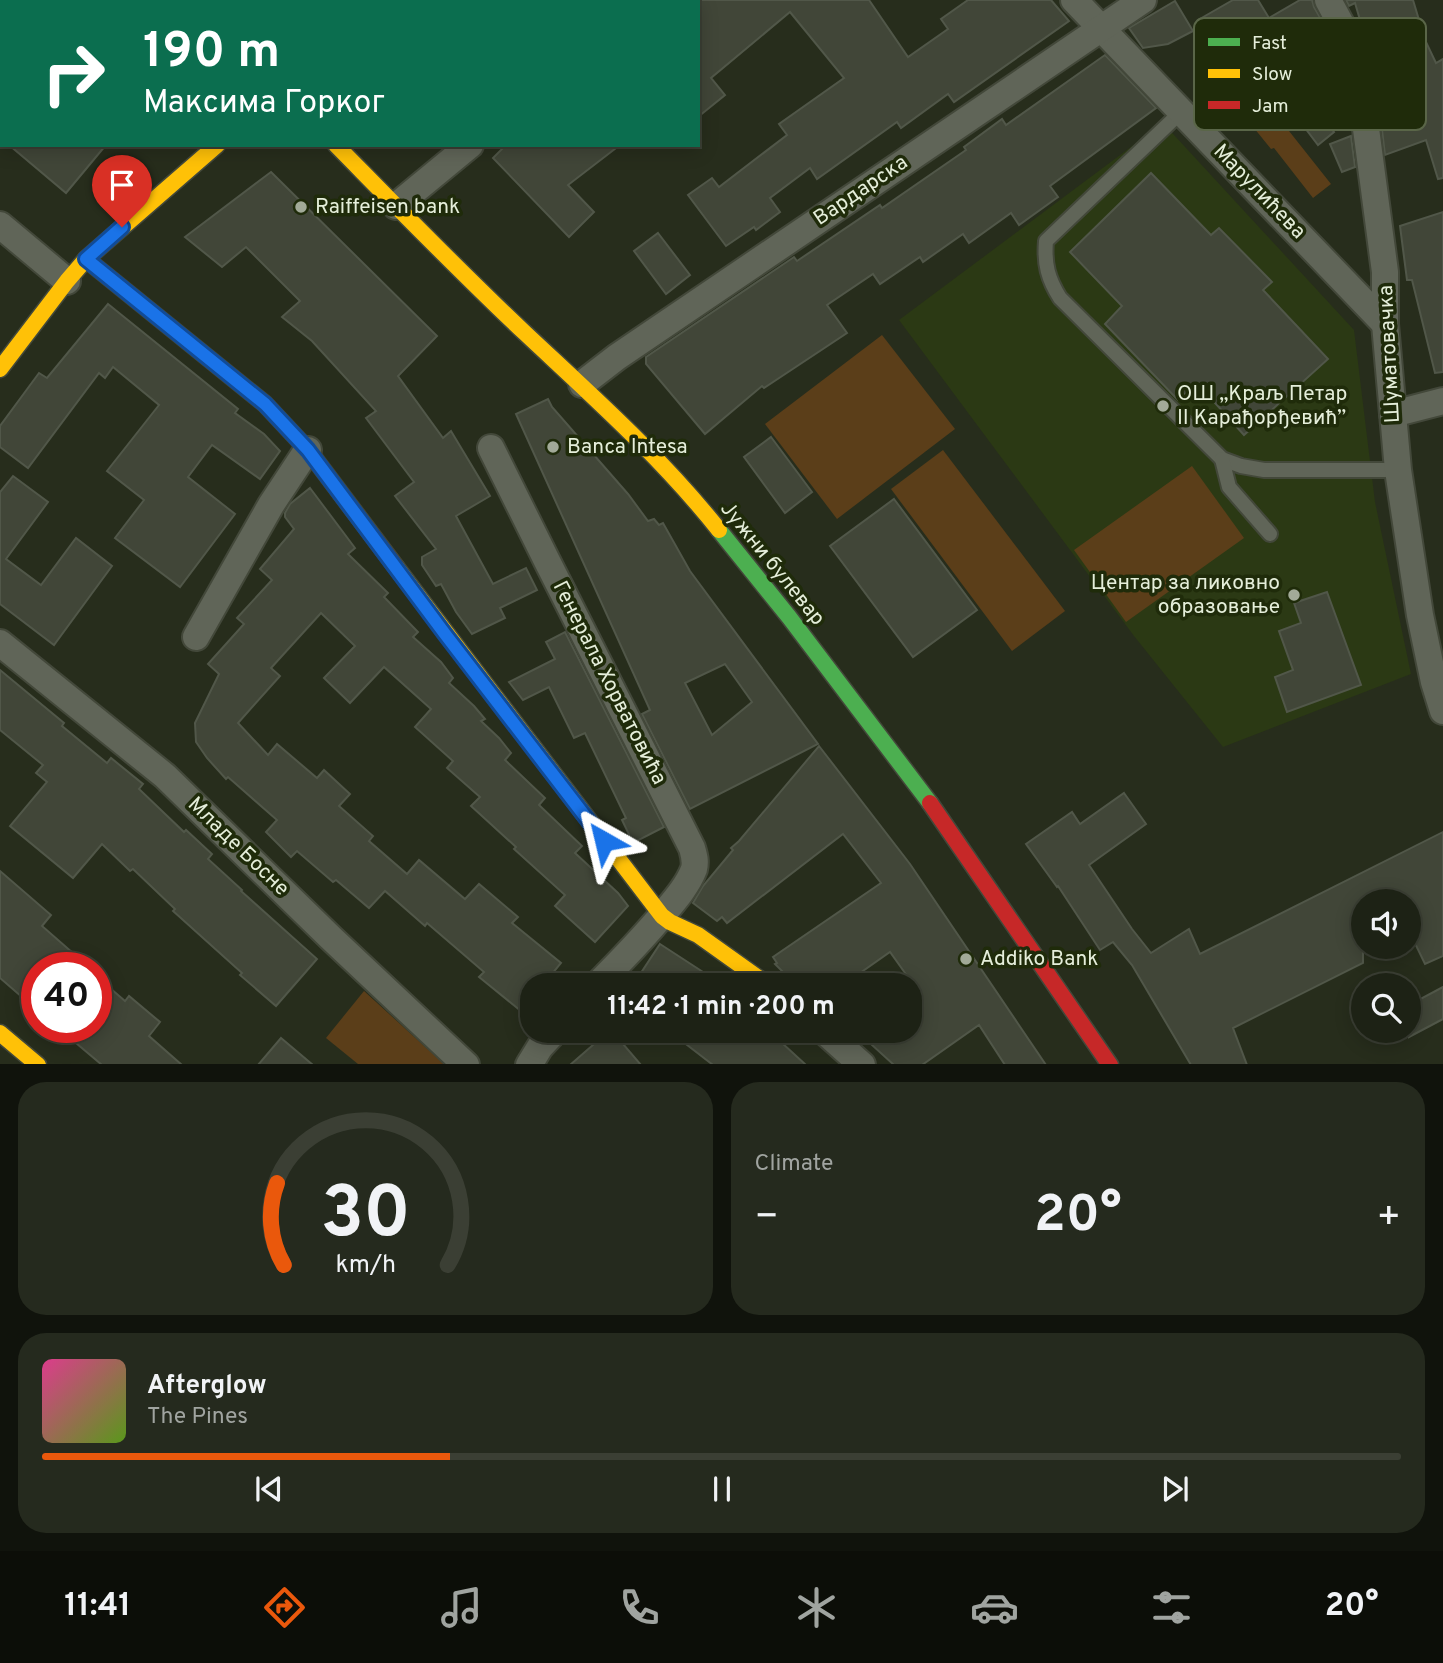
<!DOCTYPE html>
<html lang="en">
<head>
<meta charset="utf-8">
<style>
  :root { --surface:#1d2215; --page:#252a1e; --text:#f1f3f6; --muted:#a0a4a0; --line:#3b3f34; --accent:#ea580c }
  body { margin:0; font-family:Overpass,sans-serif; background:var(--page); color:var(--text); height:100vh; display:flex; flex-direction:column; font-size:26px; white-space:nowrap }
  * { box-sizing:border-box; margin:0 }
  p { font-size:23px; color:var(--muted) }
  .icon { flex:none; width:38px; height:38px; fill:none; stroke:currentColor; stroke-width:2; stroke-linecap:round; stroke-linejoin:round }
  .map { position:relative; height:1064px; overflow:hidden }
  .panel { display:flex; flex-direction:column; gap:18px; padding:18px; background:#10130c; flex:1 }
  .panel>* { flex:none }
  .top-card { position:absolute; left:0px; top:0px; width:700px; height:147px; box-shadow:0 4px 18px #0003,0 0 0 2px var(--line); background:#0b6e4f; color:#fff; overflow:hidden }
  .tools { position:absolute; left:1351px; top:889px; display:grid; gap:14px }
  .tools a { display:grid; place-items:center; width:70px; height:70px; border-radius:50%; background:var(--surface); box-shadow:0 4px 18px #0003,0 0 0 2px var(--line); font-size:35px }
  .speed { position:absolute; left:21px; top:952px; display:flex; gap:14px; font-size:35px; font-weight:700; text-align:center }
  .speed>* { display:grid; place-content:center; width:91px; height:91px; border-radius:50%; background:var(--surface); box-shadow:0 4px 18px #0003,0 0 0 2px var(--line); line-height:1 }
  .speed .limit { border:10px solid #d22; background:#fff; color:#111 }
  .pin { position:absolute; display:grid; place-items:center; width:60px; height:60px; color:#fff; margin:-72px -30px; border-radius:50% 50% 50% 0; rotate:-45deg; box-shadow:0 0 7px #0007 }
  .pin .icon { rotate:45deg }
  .me { position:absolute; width:77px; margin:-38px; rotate:323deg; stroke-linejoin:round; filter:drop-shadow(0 0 5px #0008) }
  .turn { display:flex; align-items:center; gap:24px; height:147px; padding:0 28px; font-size:32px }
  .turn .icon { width:91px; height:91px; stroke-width:2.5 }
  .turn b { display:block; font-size:49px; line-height:60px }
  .big { font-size:52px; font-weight:700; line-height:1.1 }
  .panel .widget { flex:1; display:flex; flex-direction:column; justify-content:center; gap:10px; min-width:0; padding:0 24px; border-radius:28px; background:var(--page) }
  .panel .dial { align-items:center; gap:0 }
  .dial svg { height:182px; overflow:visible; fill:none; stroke:var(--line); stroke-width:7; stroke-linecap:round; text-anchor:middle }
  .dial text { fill:var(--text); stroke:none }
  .song { display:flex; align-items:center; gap:21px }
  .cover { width:84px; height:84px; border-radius:10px; background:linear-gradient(135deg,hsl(330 70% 55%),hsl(90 70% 35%)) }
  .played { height:7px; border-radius:4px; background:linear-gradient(90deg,var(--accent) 30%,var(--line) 30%) }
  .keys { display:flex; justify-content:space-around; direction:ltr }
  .heat { display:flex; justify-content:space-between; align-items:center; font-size:38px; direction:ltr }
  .panel .tiles { flex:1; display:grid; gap:18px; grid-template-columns:1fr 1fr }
  .widget:last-child { grid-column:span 2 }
  .trip { position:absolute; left:520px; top:973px; width:402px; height:70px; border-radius:28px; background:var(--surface); box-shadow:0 4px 18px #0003,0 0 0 2px var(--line); font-weight:700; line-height:70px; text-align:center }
  .tab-bar { display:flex; height:112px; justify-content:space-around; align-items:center; background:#0c0e08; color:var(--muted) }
  .tab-bar .icon { width:49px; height:49px }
  .tab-bar .current { color:var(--accent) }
  .tab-bar b { font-size:32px; color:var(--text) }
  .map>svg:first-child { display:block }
  .built { fill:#2b3914 }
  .green { fill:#5b3e19 }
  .building { fill:#414638; stroke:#515749; stroke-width:2; fill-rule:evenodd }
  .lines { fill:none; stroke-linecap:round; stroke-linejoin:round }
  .lane-casing { stroke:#43483a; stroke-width:18 }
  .street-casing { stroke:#43483a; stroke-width:30 }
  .fast-casing { stroke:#43483a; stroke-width:19 }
  .slow-casing { stroke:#43483a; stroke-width:19 }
  .jam-casing { stroke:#43483a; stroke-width:19 }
  .lane { stroke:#606558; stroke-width:14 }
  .street { stroke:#606558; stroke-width:26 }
  .fast { stroke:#4caf50; stroke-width:16 }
  .slow { stroke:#ffc107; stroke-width:16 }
  .jam { stroke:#c62828; stroke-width:16 }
  .route-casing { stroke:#114b97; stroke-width:18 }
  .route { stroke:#1a73e8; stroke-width:12 }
  .poi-dot { fill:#a2aa98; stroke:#1f2b0a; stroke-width:2.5 }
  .labels { text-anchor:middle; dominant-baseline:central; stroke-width:7; stroke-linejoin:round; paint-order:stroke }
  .street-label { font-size:21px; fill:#e5eeda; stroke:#1f2b0a }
  .poi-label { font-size:21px; fill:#e5eeda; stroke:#1f2b0a; text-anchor:start }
  .key { fill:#1f2b0a; stroke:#5a6648; stroke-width:2 }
  .key-label { font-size:19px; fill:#e5eeda }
</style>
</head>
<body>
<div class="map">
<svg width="1443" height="1065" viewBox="0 0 1443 1065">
  <rect width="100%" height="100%" fill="#272d1c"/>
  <!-- built -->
  <path class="built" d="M1163 123 1354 330 1375 502 1411 674 1223 747 1134 636 899 320Z"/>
  <!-- green -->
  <g class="green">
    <path d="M1270 107 1331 184 1313 198 1274 148 1271 149 1254 128V120Z"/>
    <path d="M882 335 955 429 837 519 765 424Z"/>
    <path d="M943 450 1065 611 1012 651 891 489Z"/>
    <path d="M1192 466 1244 538 1126 622 1074 550Z"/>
    <path d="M364 991 444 1064H358L326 1038Z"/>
  </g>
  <!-- building -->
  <g class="building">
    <path d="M698 0H869L908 57 948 29 941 19 968 0H1051L1069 21 954 102 948 94 901 128 897 122 817 179 810 168 770 198 780 212 756 230 754 227 726 246 688 195 712 178 719 187 787 135 779 124 844 78 790 12 711 78 725 95 698 117Z"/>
    <path d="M1233 0H1258L1269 18 1300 0H1312L1314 7 1322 21 1286 42 1317 85 1304 93 1334 132 1318 145 1286 103 1257 96 1271 88 1239 30 1213 45 1198 20Z"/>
    <path d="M1346 0H1413L1425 40 1436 63 1443 59V178L1438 179 1426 140 1385 155 1381 121 1382 120 1377 95 1422 81 1400 37 1368 47 1355 3 1349 6Z"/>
    <path d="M1175 1 1193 31 1168 44 1143 48 1129 28Z"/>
    <path d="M1105 55 1156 108 1050 186 1058 197 1019 225 1011 213 969 243 963 234 923 262 920 257 880 284 873 274 827 305 847 333 764 388 762 386 705 434 646 364V357L794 257 797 261 880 205 882 208 966 150 964 147 1002 119 1006 125Z"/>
    <path d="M1351 136 1355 167 1342 172 1330 144Z"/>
    <path d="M9 145H106L66 193Z"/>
    <path d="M506 145H620L568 185 594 212 569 237 493 158Z"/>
    <path d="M271 172 437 336 398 376 443 438 451 431 490 496 456 516 493 584 526 568 537 590 500 608 505 618 472 634 456 612 441 584 436 586 422 565V557L436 549 395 496 414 482 366 418 376 411 312 341 282 317 300 301 246 247 222 267 185 237Z"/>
    <path d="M1151 173 1211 235 1219 228 1272 282 1263 290 1328 359 1244 435 1197 383 1178 400 1105 324 1122 306 1070 252Z"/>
    <path d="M1443 212V372L1435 373 1412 280H1407L1400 226Z"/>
    <path d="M658 233 690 275 666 294 634 251Z"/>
    <path d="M108 304 238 409 235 413 264 434 280 451 260 479 212 445 188 477 235 514 180 587 115 538 144 500 107 471 159 405 113 367 105 378 99 373 28 468 0 447V426L39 373 47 378Z"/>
    <path d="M548 399 552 407 628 494 648 521 654 519 659 525 663 523 690 571 818 744 690 809 642 714 650 710 516 414ZM725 664 752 702 712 735 685 683Z"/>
    <path d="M771 437 812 492 785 513 744 457Z"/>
    <path d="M13 476 48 502 6 559 41 585 76 538 112 566 54 645 0 604V492Z"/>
    <path d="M310 488 355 548 348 554 388 593 384 597 418 632 413 637 441 662 453 678 449 683 474 706 485 719 481 721 499 738 511 753 505 760 545 798 539 805 582 846 575 853 618 893 628 906 595 942 555 906 565 895 514 849 516 847 471 806 480 797 447 768 453 761 415 727 431 709 384 667 350 703 324 678 355 646 321 613 271 668 280 676 238 723 268 755 277 744 317 778 324 770 350 794 339 806 373 836 369 841 407 874 419 860 465 899 479 884 518 917 512 923 561 963 543 985H532V998L521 1011 479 977 484 972 427 923 425 926 385 891 369 908 336 880 333 882 297 851 291 857 266 832 277 820 228 777 226 779 207 758 196 742 195 723 219 674 208 664 244 624 237 618 272 580 260 569 294 529 285 517V513L290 504Z"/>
    <path d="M894 499 977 610 913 657 830 546Z"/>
    <path d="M1327 592 1361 685 1287 712 1275 677 1293 670 1279 631 1301 623 1294 603Z"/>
    <path d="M565 632 664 827 633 843 622 820 626 818 585 733 574 738 549 687 523 700 509 682 555 659 546 642Z"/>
    <path d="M0 670 64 723 62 726 107 763 111 758 143 784 139 789 184 832 186 830 212 854 208 859 242 890 241 891 317 959 276 1006 240 975 242 973 173 911 175 909 133 869 130 871 102 844 73 878 10 826 47 782 36 773 43 765 0 730Z"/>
    <path d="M819 746 910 864 1046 1065H1005L979 1025 922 1065H894L872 1045 874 1043 865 1031H910V980L890 952 843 985H791L788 983 787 976 775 964 777 963 773 957 881 883 843 834 727 923 722 917 717 921 693 903 703 886 733 850 731 848 739 841Z"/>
    <path d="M1124 793 1146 824 1089 865 1132 929 1151 953 1189 929 1200 954 1443 832V956L1425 964 1409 931V901H1363V963L1233 1028 1247 1065H1191L1132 965 1113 942 1100 950 1058 886 1057 887 1026 844 1072 812 1080 824Z"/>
    <path d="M0 871 51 915 42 926 90 968H37V1010L0 978Z"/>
    <path d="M660 944 703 972 695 985H633Z"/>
    <path d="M96 976 125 1001 129 996 160 1022 149 1036 182 1065H102L57 1027H96Z"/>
    <path d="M1443 987V1019L1409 1037V1005Z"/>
    <path d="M609 1031H612L641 1065H570Z"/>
    <path d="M669 1031H769L806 1065H713Z"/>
    <path d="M281 1038 313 1065H258Z"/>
  </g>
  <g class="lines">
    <defs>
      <g id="lane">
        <path d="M262 2 264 0"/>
        <path d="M1181 112 1046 241C1044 264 1048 279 1060 298L1222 459 1241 466 1264 470H1398"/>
        <path d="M1222 459 1229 487 1270 534"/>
      </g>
      <g id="street">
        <path d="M1074 0 1385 324"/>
        <path d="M1328 0 1342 26 1351 50 1361 91 1385 272V324L1398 470 1420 615 1434 682 1443 711"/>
        <path d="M644 2 646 0"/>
        <path d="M396 206 470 145"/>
        <path d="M0 225 67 281"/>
        <path d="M582 384 617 357 1143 0"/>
        <path d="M1393 414 1443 401"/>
        <path d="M491 448 547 561 692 848C694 855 696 861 694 869 688 885 675 900 664 913 643 938 620 962 597 985"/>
        <path d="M196 637 271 505 304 455 308 450"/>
        <path d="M0 643 165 776 331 938 466 1065"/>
        <path d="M824 1031 862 1065"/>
        <path d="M529 1065 540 1047 555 1031"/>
      </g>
      <g id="fast">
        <path d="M385 2 387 0"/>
        <path d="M719 530 789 617 930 803"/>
      </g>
      <g id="slow">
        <path d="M227 0 229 2"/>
        <path d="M336 145C398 208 460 272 525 333 592 396 661 457 719 530"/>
        <path d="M0 369 67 281 86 259 217 145"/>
        <path d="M396 567 662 916 670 922 698 935 768 985"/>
        <path d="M0 1033 38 1065"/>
      </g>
      <g id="jam">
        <path d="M162 0 164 2"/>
        <path d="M86 259 265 404 308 450 396 567"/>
        <path d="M930 803 1110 1065"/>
      </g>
    </defs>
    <!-- lane casing -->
    <use href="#lane" class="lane-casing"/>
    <!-- street casing -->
    <use href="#street" class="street-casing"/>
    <!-- fast casing -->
    <use href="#fast" class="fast-casing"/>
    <!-- slow casing -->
    <use href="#slow" class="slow-casing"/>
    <!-- jam casing -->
    <use href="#jam" class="jam-casing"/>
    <!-- lane -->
    <use href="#lane" class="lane"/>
    <!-- street -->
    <use href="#street" class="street"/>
    <!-- fast -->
    <use href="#fast" class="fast"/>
    <!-- slow -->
    <use href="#slow" class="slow"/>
    <!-- jam -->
    <use href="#jam" class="jam"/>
  </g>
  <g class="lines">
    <defs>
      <path id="route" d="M122 227 86 259 265 404 308 450 445 634 604 841"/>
    </defs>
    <!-- route casing -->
    <use href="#route" class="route-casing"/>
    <!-- route -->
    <use href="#route" class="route"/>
  </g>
  <!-- markers -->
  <g class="poi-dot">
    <circle cx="301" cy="207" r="7"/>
    <circle cx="1163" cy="406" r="7"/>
    <circle cx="553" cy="447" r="7"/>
    <circle cx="1294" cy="595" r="7"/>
    <circle cx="966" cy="959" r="7"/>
  </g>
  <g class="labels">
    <!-- street labels -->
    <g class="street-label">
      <text transform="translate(861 191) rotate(-34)">Вардарска</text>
      <text transform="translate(1259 192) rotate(46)">Марулићева</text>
      <text transform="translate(1390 354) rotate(-93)">Шуматовачка</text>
      <text transform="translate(772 564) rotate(51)">Јужни булевар</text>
      <text transform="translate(609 683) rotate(63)">Генерала Хорватовића</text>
      <text transform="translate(238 847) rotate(44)">Младе Босне</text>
    </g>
    <!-- poi labels -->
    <g class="poi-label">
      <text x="315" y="207">Raiffeisen bank</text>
      <text x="1177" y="394">ОШ „Краљ Петар<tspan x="1177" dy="24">II Карађорђевић”</tspan></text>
      <text x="567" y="447">Banca Intesa</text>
      <text x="1280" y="583" text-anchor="end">Центар за ликовно<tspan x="1280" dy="24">образовање</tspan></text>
      <text x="980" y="959">Addiko Bank</text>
    </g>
  </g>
  <!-- legend -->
  <rect x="1194" y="18" width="232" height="112" rx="10" class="key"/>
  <rect x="1208" y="38" width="32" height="8" fill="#4caf50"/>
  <rect x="1208" y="69" width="32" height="9" fill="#ffc107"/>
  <rect x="1208" y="101" width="32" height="8" fill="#c62828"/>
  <g class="key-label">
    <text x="1252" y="49">Fast</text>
    <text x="1252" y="80">Slow</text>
    <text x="1252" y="112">Jam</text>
  </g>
</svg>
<div class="tools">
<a><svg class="icon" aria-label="sound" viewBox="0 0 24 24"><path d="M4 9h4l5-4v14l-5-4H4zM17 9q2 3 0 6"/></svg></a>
<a><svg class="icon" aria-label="search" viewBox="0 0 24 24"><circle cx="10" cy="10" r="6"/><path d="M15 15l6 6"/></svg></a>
</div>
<div class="speed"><div class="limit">40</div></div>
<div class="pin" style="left:122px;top:227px;background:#d93025"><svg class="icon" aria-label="arrive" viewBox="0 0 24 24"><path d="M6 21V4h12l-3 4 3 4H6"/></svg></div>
<svg class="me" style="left:604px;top:841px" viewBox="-20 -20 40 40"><path d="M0-17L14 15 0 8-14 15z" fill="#1a73e8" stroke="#fff" stroke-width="4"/></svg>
<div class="trip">11:42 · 1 min · 200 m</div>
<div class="top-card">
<div class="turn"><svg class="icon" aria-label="right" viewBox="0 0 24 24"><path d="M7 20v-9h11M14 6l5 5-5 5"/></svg><div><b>190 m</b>Максима Горког</div></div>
</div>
</div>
<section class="panel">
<div class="tiles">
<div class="widget dial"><svg viewBox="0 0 100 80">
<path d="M14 69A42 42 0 1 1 86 69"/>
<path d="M14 69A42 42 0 0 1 11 33" stroke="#ea580c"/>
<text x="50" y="56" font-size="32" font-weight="700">30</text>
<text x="50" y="72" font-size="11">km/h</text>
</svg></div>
<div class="widget"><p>Climate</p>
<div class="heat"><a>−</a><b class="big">20°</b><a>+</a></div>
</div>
<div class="widget">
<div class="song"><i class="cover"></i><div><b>Afterglow</b><p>The Pines</p></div></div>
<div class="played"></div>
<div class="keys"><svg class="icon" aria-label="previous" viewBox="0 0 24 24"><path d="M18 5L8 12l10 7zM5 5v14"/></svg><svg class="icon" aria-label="pause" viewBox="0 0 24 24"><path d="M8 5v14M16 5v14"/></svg><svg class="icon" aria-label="next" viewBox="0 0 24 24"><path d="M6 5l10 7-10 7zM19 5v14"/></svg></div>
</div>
</div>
</section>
<nav class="tab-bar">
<b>11:41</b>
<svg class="icon current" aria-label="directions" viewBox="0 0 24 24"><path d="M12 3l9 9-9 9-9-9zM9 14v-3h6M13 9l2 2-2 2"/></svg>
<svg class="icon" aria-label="music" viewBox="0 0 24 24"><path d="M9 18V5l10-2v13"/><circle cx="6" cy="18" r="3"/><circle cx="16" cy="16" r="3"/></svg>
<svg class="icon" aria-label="phone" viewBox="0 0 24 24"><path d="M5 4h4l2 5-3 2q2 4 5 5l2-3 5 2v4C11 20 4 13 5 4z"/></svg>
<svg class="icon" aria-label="climate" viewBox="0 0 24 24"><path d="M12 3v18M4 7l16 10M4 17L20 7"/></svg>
<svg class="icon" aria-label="car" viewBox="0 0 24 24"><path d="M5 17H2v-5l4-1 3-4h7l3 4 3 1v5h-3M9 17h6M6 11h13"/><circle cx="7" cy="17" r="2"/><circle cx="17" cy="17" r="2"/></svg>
<svg class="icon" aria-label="filters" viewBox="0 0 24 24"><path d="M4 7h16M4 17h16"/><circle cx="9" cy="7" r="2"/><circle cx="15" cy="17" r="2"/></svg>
<b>20°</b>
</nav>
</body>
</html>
